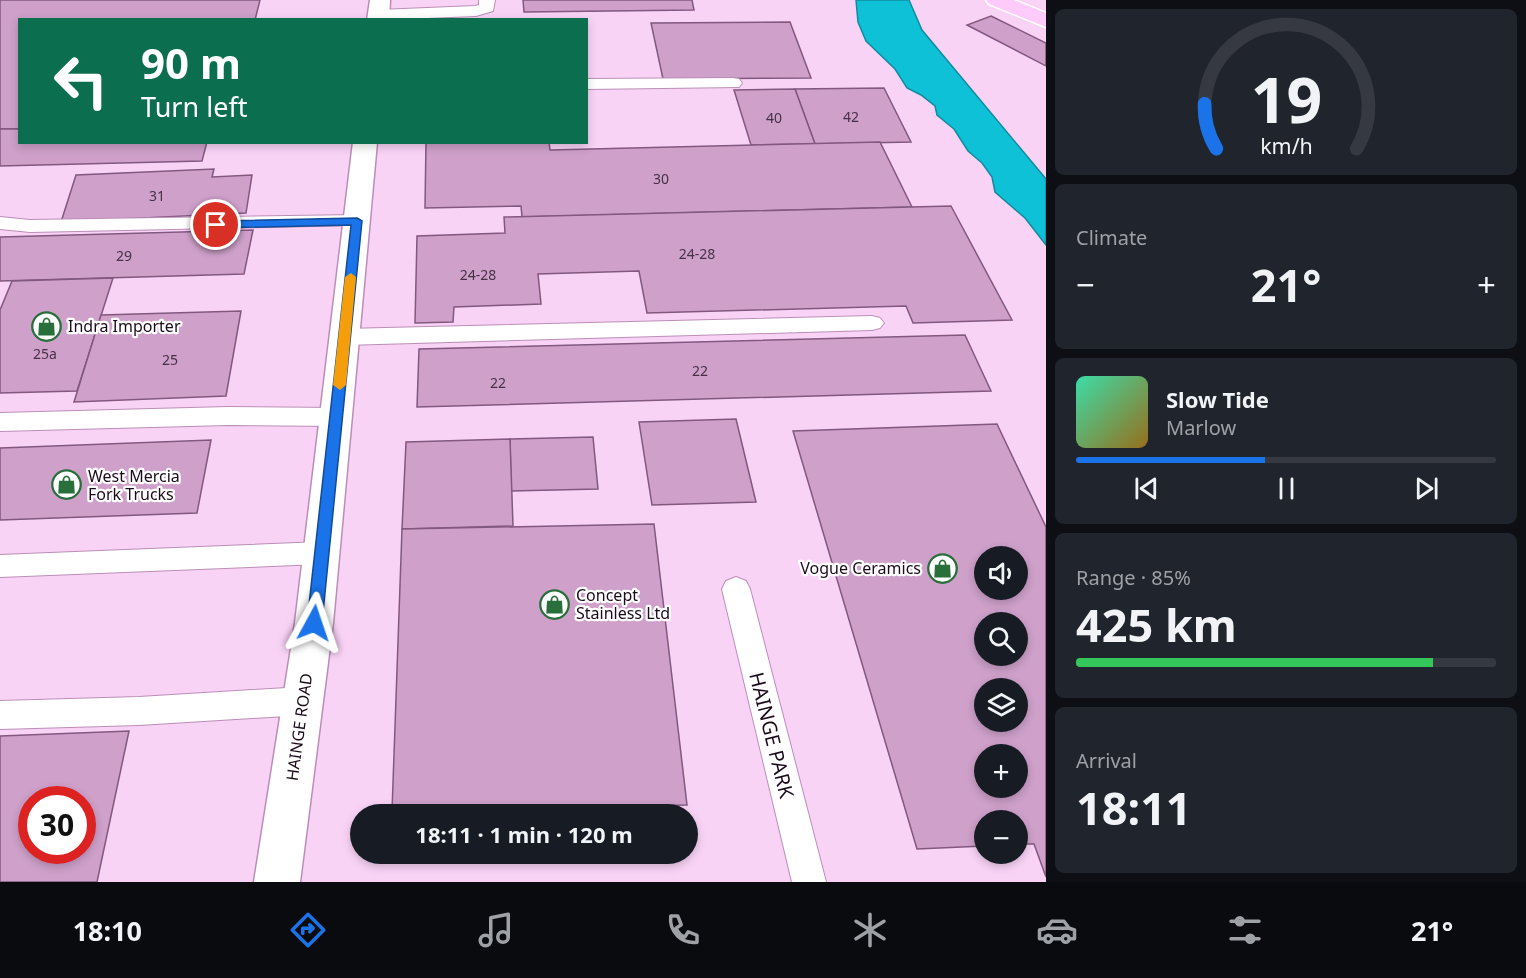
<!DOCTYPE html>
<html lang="en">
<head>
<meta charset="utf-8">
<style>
  :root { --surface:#171b24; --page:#20242c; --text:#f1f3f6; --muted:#9ea1a6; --line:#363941; --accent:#1a73e8 }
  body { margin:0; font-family:"Noto Sans",sans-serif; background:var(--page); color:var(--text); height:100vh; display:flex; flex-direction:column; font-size:22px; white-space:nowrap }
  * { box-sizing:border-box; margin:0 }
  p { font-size:20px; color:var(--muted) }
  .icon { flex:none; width:33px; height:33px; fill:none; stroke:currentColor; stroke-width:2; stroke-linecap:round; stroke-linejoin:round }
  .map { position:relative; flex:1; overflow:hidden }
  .panel { display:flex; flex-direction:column; gap:9px; padding:9px; background:#0d0f14; width:480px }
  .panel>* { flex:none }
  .banner { position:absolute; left:18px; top:18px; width:570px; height:126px; border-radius:0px; box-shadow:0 3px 9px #0003; background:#0b6e4f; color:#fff; overflow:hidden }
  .controls { position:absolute; left:974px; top:546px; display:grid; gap:12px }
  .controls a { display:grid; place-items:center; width:54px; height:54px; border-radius:50%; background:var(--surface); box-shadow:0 3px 9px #0003; font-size:30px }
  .speed { position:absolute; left:18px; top:786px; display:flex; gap:12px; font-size:30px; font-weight:700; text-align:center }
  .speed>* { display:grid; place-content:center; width:78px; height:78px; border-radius:50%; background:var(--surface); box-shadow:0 3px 9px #0003; line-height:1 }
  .speed .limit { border:9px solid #d22; background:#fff; color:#111 }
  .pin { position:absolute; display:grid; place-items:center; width:51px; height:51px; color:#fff; margin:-26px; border:3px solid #fff; border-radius:50%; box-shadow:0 2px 6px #0007 }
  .me { position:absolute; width:66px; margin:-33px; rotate:5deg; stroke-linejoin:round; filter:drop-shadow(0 0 4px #0008) }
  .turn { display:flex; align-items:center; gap:21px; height:126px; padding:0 24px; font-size:27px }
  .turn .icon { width:78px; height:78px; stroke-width:2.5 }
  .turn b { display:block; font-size:42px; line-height:51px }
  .big { font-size:45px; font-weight:700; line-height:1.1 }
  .panel .tile { flex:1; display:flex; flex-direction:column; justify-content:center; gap:9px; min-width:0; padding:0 21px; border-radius:9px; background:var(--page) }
  .panel .dial { align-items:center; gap:0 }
  .dial svg { height:156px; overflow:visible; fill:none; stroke:var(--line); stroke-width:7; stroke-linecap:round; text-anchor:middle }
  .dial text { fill:var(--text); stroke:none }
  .song { display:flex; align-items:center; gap:18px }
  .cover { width:72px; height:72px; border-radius:9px; background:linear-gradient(135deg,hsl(160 70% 55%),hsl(40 70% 35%)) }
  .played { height:6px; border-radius:3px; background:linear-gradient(90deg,var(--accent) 45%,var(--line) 45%) }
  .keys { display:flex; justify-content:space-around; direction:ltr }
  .heat { display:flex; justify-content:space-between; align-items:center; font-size:33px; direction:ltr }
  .charge { height:9px; border-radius:4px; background:linear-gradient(90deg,#34c759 85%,var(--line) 0) }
  .trip { position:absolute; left:350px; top:804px; width:348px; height:60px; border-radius:30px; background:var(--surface); box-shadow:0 3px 9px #0003; font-weight:700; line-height:60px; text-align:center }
  .menu { display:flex; height:96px; justify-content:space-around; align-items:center; background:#090b0e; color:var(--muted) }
  .menu .icon { width:42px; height:42px }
  .menu .selected { color:var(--accent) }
  .menu b { font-size:27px; color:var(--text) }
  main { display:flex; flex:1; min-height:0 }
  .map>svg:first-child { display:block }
  .water { fill:#0ec1d7; stroke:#128b9f; stroke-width:1.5 }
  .building { fill:#cea0ca; stroke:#82587f; stroke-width:1.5; fill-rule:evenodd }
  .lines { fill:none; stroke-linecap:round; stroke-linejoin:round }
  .lane-casing { stroke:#bb8eb7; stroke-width:2 }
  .street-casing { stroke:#bb8eb7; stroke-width:3 }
  .primary-casing { stroke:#fff; stroke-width:3 }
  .lane { fill:#fff; fill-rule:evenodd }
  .street { fill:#fff; fill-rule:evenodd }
  .primary { fill:#ffcbfb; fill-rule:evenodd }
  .route { fill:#1a73e8; stroke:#114b97; stroke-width:1.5 }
  .slow { fill:#f59e0b }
  .labels { text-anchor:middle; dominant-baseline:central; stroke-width:4.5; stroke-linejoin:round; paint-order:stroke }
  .number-label { font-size:14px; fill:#483147 }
  .poi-label { font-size:16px; fill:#1c0c1b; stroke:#fff; text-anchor:start }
  .street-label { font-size:16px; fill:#1c0c1b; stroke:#fff }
  .near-street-label { font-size:20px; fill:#1c0c1b; stroke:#fff }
</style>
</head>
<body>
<main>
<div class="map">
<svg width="1046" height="882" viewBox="0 0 1046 882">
  <rect width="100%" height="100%" fill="#f9d3f6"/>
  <!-- water -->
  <path class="water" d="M856 0H909L922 30 1046 179V245L1025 218 995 192 992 177 982 163 968 151 954 129 937 115 935 106 921 95 907 88 895 69 866 41 858 22Z"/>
  <!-- building -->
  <g class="building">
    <path d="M0 0H260L255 20H20V129H0Z"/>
    <path d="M523 0H692L694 10 524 12Z"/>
    <path d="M991 16 1046 43V66L967 25Z"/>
    <path d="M790 22 811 78 663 79 651 23Z"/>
    <path d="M884 88 911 142 815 144 795 89Z"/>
    <path d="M795 89 815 144 751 145 734 90Z"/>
    <path d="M0 129H20V142H207L202 161 0 166Z"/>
    <path d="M426 142H549L550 150 880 142 912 207 522 217 521 206 425 208Z"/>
    <path d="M214 169 212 177 252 175 246 213 61 222 76 175Z"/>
    <path d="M951 206 1012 320 913 323 906 306 647 313 639 271 538 274 541 304 454 307 453 322 415 323 417 236 505 233 504 217Z"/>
    <path d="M253 230 244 274 0 281V237Z"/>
    <path d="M113 278 77 391 0 393V310L12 281Z"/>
    <path d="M241 311 226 396 74 402 101 315Z"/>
    <path d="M965 335 991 391 417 407 419 349Z"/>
    <path d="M736 419 756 502 652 505 639 422Z"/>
    <path d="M997 424 1046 527V877L1034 844H1017V820H984V846L917 849 793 431ZM984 556H1017V590H984ZM984 622H1017V656H984ZM984 688H1017V722H984ZM984 754H1017V788H984Z"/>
    <path d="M593 437 598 489 511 491 510 439Z"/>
    <path d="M510 439 513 526 402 529 406 442Z"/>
    <path d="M211 440 197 513 0 520V448Z"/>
    <path d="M654 524 687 805 392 811 402 529Z"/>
    <path d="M129 731 97 882H0V736ZM32 800H82V850H32Z"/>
  </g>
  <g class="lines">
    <defs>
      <g id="lane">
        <path d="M479 0H495L493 11 476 16 377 20 371 15 379 10 475 6 479 5Z"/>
        <path d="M733 78 739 79 742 83 739 87 586 89V79Z"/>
        <path d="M357 215 364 217 367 221 364 225 30 232 0 229V217L30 220Z"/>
        <path d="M872 316 880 318 884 323 880 328 872 330 344 345 336 342 332 337 336 332 344 329Z"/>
        <path d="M228 407 337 408 346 411 349 417 346 423 337 426 228 425 0 431V413Z"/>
        <path d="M321 542 331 545 335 553 331 561 321 564 0 577V555Z"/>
        <path d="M736 577 746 581 750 589 826 882H792L722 589 726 581Z"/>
        <path d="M303 687 314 691 318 701 314 711 303 715 139 725 0 729V701L139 697Z"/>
      </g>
      <g id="street">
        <path d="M370 0H390L389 20H367Z"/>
        <path d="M353 142H377L333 623 300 882H254L295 623Z"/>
      </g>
      <path id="primary" d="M986 0H1014L1046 13V27L989 4Z"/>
    </defs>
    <!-- lane casing -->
    <use href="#lane" class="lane-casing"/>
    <!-- street casing -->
    <use href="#street" class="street-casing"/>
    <!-- primary casing -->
    <use href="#primary" class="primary-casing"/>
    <!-- lane -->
    <use href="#lane" class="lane"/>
    <!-- street -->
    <use href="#street" class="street"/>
    <!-- primary -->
    <use href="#primary" class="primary"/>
  </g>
  <!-- route -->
  <path class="route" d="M357 218 362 221 322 623 320 628 314 630 309 628 307 623 351 225 216 228 211 225 216 221Z"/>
  <!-- slow -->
  <path class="slow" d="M351 273 356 277 346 385 340 390 333 385 345 277Z"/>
  <!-- icons -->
  <defs>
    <symbol id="shop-ring" viewBox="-11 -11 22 22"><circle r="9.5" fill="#fff" stroke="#286f3b" stroke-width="1.5"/><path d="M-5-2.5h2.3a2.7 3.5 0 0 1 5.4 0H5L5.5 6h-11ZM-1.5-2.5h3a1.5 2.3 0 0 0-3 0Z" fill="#286f3b"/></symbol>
  </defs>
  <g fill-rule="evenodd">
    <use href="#shop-ring" x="30" y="310" width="33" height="33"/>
    <use href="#shop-ring" x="50" y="468" width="33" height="33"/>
    <use href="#shop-ring" x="926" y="552" width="33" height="33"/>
    <use href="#shop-ring" x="538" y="588" width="33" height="33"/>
  </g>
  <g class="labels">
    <!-- number labels -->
    <g class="number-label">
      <text x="851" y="116">42</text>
      <text x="774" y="117">40</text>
      <text x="661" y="178">30</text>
      <text x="157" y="195">31</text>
      <text x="697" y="253">24-28</text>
      <text x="124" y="255">29</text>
      <text x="478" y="274">24-28</text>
      <text x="45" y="353">25a</text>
      <text x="170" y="359">25</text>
      <text x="700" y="370">22</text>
      <text x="498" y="382">22</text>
    </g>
    <!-- poi labels -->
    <g class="poi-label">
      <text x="68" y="326">Indra Importer</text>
      <text x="88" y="476">West Mercia<tspan x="88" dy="18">Fork Trucks</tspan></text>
      <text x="921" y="568" text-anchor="end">Vogue Ceramics</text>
      <text x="576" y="595">Concept<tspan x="576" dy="18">Stainless Ltd</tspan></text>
    </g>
    <!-- street labels -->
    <g class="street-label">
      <text transform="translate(299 727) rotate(-82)">HAINGE ROAD</text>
    </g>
    <!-- near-street labels -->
    <g class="near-street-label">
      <text transform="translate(772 735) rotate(76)">HAINGE PARK</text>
    </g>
  </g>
</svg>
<div class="controls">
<a><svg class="icon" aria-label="sound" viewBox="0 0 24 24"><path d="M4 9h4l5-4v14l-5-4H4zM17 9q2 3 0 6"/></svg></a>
<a><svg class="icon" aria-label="search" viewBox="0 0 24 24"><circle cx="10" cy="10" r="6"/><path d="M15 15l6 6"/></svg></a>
<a><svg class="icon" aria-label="layers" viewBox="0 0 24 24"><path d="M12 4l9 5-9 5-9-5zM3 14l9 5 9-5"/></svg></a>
<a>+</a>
<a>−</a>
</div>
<div class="speed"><div class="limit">30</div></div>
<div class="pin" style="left:216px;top:225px;background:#d93025"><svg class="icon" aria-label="arrive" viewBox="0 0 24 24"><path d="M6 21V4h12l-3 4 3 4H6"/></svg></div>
<svg class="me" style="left:314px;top:623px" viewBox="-20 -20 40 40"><path d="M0-17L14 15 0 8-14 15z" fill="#1a73e8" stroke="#fff" stroke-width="4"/></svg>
<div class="trip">18:11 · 1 min · 120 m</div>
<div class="banner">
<div class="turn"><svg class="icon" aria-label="left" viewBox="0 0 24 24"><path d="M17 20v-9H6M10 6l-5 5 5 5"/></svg><div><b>90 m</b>Turn left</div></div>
</div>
</div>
<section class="panel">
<div class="tile dial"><svg viewBox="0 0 100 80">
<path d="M14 69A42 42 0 1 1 86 69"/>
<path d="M14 69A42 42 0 0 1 8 46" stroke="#1a73e8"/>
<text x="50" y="56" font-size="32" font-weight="700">19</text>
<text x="50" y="72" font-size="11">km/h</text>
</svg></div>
<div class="tile"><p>Climate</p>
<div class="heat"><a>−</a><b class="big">21°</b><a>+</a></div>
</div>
<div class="tile">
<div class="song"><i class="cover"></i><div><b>Slow Tide</b><p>Marlow</p></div></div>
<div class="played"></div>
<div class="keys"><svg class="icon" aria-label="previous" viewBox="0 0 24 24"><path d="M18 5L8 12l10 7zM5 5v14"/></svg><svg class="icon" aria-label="pause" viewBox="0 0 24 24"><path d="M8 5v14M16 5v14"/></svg><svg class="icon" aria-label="next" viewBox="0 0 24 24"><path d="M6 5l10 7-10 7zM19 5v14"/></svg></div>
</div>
<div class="tile"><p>Range · 85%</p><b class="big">425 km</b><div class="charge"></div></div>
<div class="tile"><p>Arrival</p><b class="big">18:11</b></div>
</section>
</main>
<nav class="menu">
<b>18:10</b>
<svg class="icon selected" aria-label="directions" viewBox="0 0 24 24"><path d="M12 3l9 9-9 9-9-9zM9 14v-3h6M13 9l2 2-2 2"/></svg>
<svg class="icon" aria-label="music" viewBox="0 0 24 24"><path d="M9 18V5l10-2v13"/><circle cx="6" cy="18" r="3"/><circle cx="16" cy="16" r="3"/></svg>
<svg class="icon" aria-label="phone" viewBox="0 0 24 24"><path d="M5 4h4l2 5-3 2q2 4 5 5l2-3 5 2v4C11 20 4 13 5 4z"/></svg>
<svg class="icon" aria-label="climate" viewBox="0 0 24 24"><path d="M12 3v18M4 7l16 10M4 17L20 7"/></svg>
<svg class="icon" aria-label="car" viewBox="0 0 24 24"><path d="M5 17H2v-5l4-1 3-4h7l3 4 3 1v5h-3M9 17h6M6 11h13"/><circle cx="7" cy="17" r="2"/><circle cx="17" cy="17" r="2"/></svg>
<svg class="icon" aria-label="filters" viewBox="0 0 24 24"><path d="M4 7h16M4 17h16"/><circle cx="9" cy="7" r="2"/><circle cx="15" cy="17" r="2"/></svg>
<b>21°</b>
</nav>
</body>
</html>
